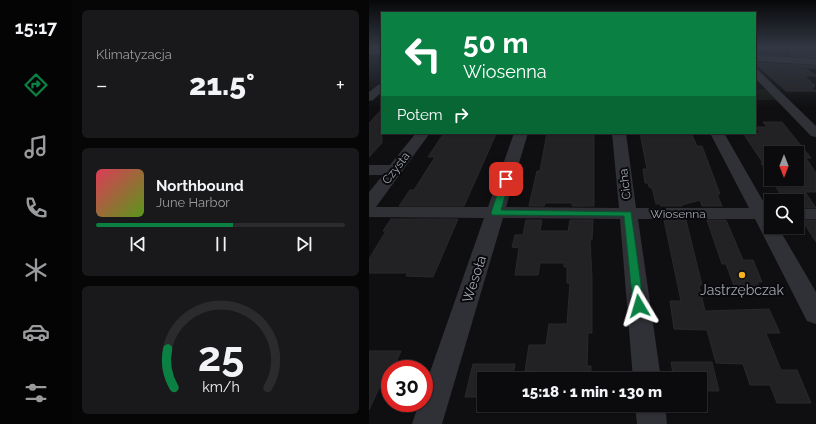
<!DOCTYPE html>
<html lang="pl">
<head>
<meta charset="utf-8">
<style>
  :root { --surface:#0b0b0d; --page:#19191b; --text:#f1f3f6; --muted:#9a9b9d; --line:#2b2b2e; --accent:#0b8043 }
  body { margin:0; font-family:Raleway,sans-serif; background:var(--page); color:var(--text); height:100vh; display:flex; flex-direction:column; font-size:15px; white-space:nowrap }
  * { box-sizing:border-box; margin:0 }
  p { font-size:13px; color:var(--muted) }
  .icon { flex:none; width:22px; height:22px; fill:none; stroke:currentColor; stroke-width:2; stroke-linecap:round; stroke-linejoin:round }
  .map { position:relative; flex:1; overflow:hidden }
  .details { display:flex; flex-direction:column; gap:10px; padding:10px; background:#060607; width:297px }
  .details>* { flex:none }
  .top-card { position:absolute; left:12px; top:12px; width:375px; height:122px; border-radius:0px; box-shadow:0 1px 3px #0004,0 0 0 1px var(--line); background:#0b8043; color:#fff; overflow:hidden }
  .needle { width:26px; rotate:180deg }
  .fabs { position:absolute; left:395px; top:146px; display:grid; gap:8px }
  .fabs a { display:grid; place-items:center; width:40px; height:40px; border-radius:0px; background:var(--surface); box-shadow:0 1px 3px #0004,0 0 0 1px var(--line); font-size:20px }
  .speed { position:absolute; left:12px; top:360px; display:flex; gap:8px; font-size:20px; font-weight:700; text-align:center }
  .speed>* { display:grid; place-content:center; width:52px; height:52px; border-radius:50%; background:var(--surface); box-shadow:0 1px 3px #0004,0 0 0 1px var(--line); line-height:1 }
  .speed .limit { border:6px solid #d22; background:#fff; color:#111 }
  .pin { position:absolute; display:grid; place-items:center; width:34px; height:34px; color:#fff; margin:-17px; border-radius:8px; box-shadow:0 2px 6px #0006 }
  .me { position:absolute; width:44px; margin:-22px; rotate:353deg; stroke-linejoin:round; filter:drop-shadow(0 0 3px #0008) }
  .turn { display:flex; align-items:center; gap:14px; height:84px; padding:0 16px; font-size:18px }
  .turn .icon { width:52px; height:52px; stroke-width:2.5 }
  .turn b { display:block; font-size:28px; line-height:34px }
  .then { display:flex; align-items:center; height:38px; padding:0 16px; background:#0003; gap:8px; font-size:15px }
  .big { font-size:30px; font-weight:800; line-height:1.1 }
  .details .tile { flex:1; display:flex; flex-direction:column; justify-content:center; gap:6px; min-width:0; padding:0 14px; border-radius:6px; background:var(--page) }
  .details .dial { align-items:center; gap:0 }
  .dial svg { height:104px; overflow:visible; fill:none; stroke:var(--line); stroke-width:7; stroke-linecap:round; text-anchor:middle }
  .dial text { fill:var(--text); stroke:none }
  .song { display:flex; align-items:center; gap:12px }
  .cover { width:48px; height:48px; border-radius:6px; background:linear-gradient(135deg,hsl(350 70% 55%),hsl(90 70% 35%)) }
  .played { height:4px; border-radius:2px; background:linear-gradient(90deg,var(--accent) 55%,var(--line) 55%) }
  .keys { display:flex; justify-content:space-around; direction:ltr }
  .heat { display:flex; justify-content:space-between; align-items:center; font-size:22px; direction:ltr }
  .trip { position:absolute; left:108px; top:372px; width:230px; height:40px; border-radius:0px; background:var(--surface); box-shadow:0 1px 3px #0004,0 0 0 1px var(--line); font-weight:800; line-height:40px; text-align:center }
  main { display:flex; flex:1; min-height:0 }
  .dock { display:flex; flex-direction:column; width:72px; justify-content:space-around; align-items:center; background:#040405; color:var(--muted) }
  .dock .icon { width:28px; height:28px }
  .dock .current { color:var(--accent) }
  .dock b { font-size:18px; color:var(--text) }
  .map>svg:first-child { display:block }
  .green { fill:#161b16 }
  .building { fill:#222225; stroke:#29292d; fill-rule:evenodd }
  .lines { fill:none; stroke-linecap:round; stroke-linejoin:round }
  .minor { fill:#303136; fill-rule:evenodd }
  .route { fill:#0b8043; stroke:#07532c }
  .poi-dot { fill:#f8b120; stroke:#0a0a0c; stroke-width:1.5 }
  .labels { text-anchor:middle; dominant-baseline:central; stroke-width:4; stroke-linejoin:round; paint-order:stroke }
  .street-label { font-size:12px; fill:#a0a5b2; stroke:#0a0a0c }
  .near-street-label { font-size:14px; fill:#a0a5b2; stroke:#0a0a0c }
  .near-poi-label { font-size:14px; fill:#a0a5b2; stroke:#0a0a0c }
</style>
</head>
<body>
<main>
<nav class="dock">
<b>15:17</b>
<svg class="icon current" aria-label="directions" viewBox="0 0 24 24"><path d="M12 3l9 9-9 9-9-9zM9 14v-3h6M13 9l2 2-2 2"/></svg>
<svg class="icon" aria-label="music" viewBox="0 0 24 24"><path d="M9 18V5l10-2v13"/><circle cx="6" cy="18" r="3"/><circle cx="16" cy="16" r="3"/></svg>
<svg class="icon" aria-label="phone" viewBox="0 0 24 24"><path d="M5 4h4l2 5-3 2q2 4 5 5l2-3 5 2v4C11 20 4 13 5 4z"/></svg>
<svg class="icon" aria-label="climate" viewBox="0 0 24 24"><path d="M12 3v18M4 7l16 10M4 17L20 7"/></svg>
<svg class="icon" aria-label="car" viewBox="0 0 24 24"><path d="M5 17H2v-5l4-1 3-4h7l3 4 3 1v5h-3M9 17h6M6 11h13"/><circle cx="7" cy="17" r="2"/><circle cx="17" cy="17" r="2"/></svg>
<svg class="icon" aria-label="filters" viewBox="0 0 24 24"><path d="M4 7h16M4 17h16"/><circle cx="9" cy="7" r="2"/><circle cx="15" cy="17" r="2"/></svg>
</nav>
<section class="details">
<div class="tile"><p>Klimatyzacja</p>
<div class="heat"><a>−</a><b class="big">21.5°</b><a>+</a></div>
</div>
<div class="tile">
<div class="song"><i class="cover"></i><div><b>Northbound</b><p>June Harbor</p></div></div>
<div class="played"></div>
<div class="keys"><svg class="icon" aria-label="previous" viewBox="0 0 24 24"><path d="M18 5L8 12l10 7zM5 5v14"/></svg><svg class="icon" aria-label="pause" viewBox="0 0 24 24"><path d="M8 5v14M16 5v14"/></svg><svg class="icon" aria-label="next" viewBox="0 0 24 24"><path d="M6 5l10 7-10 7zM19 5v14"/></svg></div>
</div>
<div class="tile dial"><svg viewBox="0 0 100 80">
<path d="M14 69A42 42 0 1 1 86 69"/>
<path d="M14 69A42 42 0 0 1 9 39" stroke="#0b8043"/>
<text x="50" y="56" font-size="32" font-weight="700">25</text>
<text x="50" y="72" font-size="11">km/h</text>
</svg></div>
</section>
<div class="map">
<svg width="447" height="424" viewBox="0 0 447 424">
  <rect width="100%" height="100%" fill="#0f0f11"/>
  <!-- green -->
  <g class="green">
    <path d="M386 48H413L416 58 386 56Z"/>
    <path d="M386 89H399L410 100H386Z"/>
  </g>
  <!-- building -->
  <g class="building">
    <path d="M422 49 447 50V58L422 56 421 54H425Z"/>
    <path d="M386 63 447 66V68H436L447 76H435L446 85H444L446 87H441L447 91H417Z"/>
    <path d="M13 109V143L0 157V123Z"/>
    <path d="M394 122H413L442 158H437L447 173V192H436L447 208H428V201H418L414 195H412L392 163H394L374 133H391L386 127H398ZM402 153H428V179H402Z"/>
    <path d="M75 133 127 134 95 206H30L41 190H45L66 157H59Z"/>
    <path d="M178 133H225V206H203V203H176L175 206H160L168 171H171Z"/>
    <path d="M271 133H322L328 146H333L351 194H348L353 206H333L331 200 313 205V206H292L291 204H287L283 188 280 187 279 183H276L274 169H278Z"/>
    <path d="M22 219H89L64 277 37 276 39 273H0V259L17 231H14Z"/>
    <path d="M157 220H173L171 231H199L201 220H224L223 240H221L223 277V333H219L218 366H222V379H190L191 372 156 371 160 345H177L180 324H198L201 283H198V267H195V263H171L169 275H146L150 248 143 247 146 235H154Z"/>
    <path d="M295 220H317L333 285H330L336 311 400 309 411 333H397L412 370H428L442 403H408L401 385H381L374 364 347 363 338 330 305 329 301 301H312Z"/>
    <path d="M338 220H357L374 260H384L393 282H388L390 286H365L357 264H353Z"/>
    <path d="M433 220H447V242Z"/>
    <path d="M0 351H32L24 369H21V376L17 386H11L0 410Z"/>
    <path d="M302 362H343L350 391H331V379H305Z"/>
    <path d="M104 364H146L143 379H115V397H96Z"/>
  </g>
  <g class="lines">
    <!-- minor -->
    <g class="minor">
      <rect x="0" y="48" width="13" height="6"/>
      <path d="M386 55 447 59V65L386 61Z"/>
      <path d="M386 69 389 70 447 126V137L442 136 386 78Z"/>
      <path d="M13 84V92L4 100 0 101V92L9 85Z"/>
      <path d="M47 133H61L7 207H119L145 133H159L137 207 250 208 243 133H257L267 208H380L341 133H355L398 208 402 209V227H409L447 292V324L438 321 386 219H269L292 379H264L251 219 134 218 73 424H43L50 403H55V389L115 218 0 217V192L14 175H0V165H21Z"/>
      <rect x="428" y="209" width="19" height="10"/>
      <path d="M266 405H296L298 424H268Z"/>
    </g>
  </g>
  <!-- sky -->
  <linearGradient id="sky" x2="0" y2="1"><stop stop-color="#080809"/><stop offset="0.44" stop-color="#313743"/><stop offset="1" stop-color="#313743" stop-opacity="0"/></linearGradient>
  <rect width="447" height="108" fill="url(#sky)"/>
  <!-- route -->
  <path class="route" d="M137 176 141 179 132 210 262 212 275 306 274 309 270 310 265 309 264 306 255 216 123 215 122 213 133 179Z"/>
  <!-- markers -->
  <circle class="poi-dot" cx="373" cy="275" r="4"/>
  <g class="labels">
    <!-- street labels -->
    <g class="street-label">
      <text transform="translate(27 168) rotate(-53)">Czysta</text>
      <text transform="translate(256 184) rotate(-97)">Cicha</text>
      <text x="309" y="214">Wiosenna</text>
    </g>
    <!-- near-street labels -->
    <g class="near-street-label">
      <text transform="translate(105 279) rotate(-72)">Wesoła</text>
    </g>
    <!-- near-poi labels -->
    <g class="near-poi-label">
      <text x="373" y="290">Jastrzębczak</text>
    </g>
  </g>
</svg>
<div class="fabs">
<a><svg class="needle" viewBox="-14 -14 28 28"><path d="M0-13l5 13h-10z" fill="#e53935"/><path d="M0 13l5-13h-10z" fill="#9a9b9d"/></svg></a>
<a><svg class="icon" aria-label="search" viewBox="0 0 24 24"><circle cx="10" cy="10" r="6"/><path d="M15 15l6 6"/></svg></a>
</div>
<div class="speed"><div class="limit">30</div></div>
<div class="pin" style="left:137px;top:179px;background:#d93025"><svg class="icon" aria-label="arrive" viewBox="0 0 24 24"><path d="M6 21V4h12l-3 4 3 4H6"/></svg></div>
<svg class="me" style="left:270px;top:306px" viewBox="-20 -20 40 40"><path d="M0-17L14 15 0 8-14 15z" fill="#0b8043" stroke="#fff" stroke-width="4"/></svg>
<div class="trip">15:18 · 1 min · 130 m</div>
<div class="top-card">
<div class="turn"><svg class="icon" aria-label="left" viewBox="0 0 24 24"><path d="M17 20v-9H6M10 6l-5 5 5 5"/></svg><div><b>50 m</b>Wiosenna</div></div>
<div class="then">Potem<svg class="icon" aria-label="right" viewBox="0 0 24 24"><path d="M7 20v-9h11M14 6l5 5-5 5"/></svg></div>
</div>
</div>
</main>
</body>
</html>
